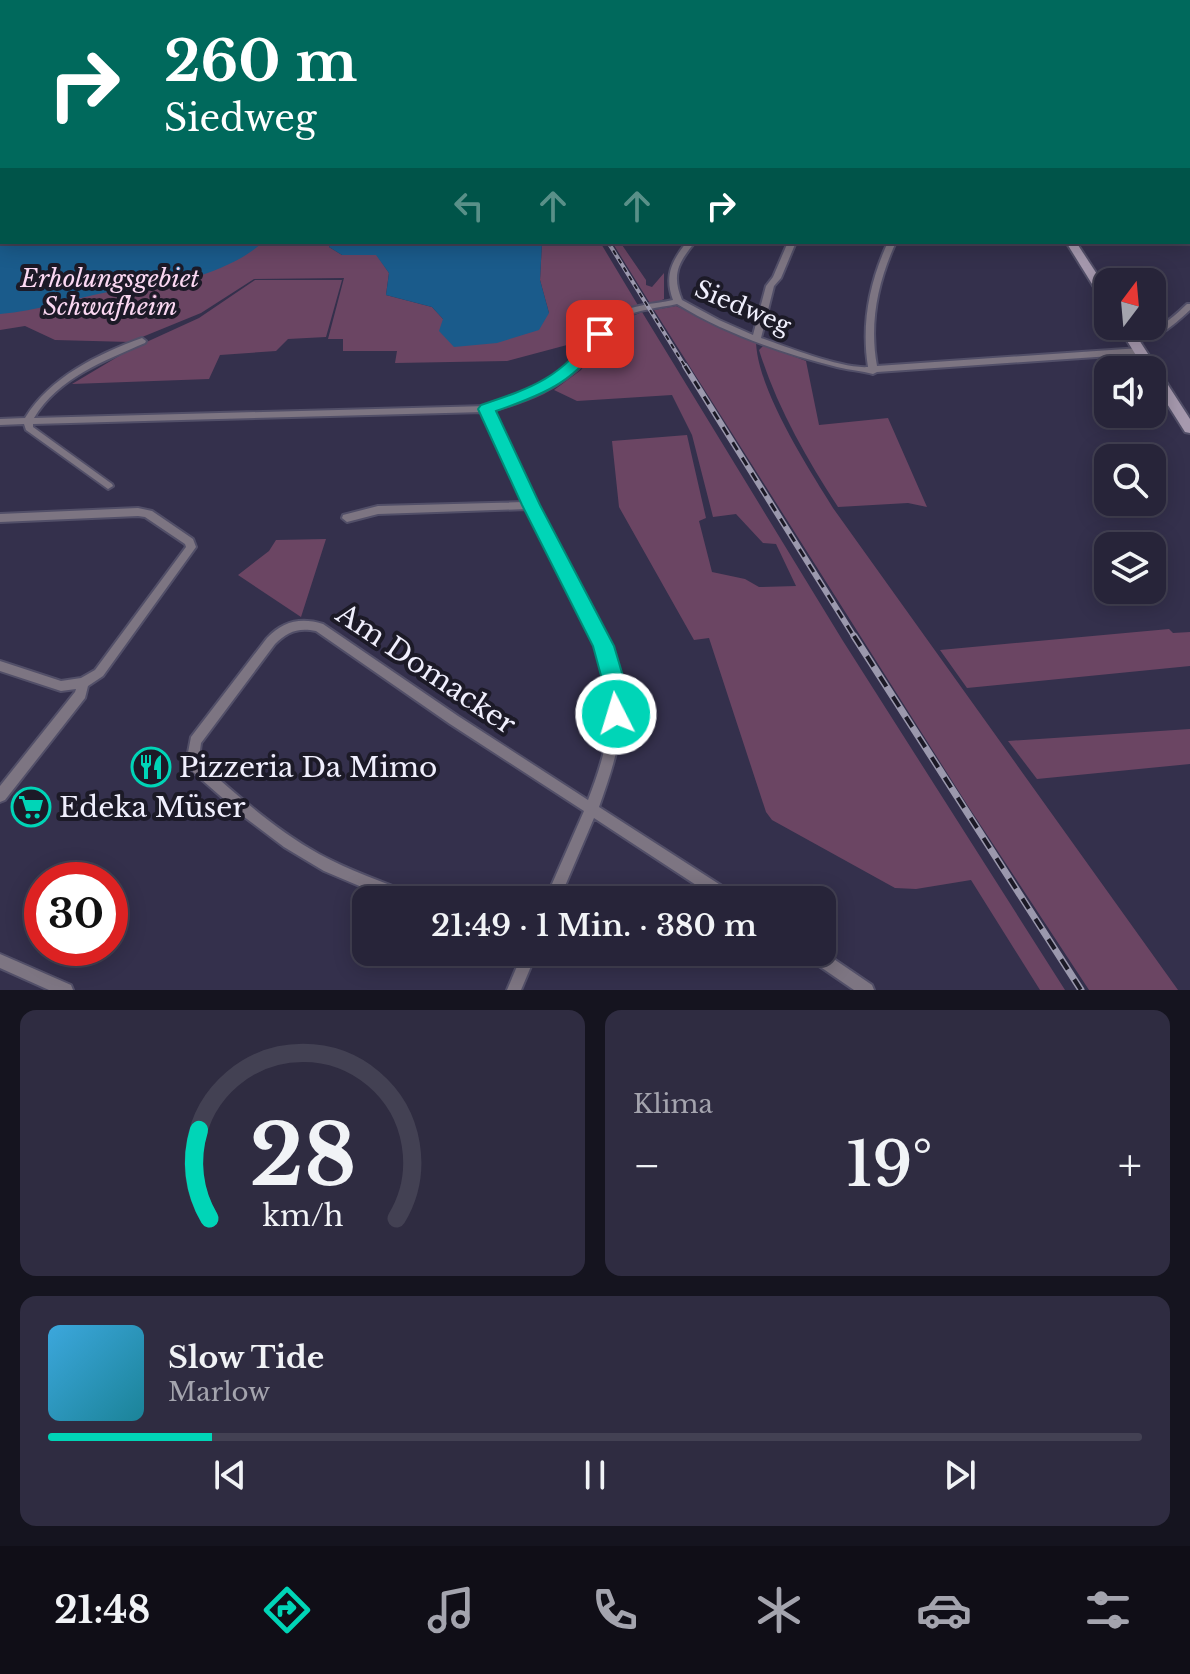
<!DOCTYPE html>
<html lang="de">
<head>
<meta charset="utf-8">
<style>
  :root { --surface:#272439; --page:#2f2c41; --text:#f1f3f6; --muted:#a4a4ae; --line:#434153; --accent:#00d5b7 }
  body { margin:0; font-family:"Libre Baskerville",serif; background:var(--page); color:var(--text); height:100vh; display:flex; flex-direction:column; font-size:30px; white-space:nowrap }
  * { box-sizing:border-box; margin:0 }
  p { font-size:26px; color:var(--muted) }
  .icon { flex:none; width:44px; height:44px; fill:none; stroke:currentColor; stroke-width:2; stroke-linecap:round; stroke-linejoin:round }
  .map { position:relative; height:990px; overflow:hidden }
  .side { display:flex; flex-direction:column; gap:20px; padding:20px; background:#15141f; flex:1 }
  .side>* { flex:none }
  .guide { position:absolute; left:0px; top:0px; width:1190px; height:244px; box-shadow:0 4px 20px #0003,0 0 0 2px var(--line); background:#00695c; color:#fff; overflow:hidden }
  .needle { width:52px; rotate:16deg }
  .buttons { position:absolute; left:1094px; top:268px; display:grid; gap:16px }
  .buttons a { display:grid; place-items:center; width:72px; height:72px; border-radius:16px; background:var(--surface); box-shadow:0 4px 20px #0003,0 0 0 2px var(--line); font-size:40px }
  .speed { position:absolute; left:24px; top:862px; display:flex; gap:16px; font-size:40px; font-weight:700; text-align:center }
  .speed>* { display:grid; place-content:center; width:104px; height:104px; border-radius:50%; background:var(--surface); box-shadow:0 4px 20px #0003,0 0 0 2px var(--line); line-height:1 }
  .speed .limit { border:12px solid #d22; background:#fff; color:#111 }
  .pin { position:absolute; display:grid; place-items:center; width:68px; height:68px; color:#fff; margin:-34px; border-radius:16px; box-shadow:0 4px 12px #0006 }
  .me { position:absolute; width:88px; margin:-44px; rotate:355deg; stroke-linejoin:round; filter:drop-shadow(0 0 6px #0008) }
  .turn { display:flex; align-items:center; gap:28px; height:168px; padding:0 32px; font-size:36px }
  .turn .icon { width:104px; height:104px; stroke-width:2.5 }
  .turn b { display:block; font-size:56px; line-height:68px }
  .lanes { display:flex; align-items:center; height:76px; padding:0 32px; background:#0003; justify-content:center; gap:40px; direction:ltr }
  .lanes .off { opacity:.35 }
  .big { font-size:60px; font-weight:600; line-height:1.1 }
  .side .widget { flex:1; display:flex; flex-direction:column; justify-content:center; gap:12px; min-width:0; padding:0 28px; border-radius:16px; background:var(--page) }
  .side .dial { align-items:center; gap:0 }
  .dial svg { height:208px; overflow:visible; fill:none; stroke:var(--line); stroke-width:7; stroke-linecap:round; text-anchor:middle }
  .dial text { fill:var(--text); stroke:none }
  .song { display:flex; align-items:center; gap:24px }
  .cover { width:96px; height:96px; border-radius:12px; background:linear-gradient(135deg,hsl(200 70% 55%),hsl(190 70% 35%)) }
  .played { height:8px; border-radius:4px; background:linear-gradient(90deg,var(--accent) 15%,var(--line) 15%) }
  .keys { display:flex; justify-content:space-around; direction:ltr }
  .heat { display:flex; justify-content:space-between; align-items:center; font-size:44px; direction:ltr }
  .side .tiles { flex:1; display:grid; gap:20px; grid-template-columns:1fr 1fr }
  .widget:last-child { grid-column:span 2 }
  .trip { position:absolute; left:352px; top:886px; width:484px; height:80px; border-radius:16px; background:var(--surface); box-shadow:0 4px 20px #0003,0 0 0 2px var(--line); font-weight:600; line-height:80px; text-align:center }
  .menu { display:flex; height:128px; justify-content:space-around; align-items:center; background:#100e17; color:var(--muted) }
  .menu .icon { width:56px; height:56px }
  .menu .selected { color:var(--accent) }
  .menu b { font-size:36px; color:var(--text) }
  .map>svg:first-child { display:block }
  .green { fill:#6b4563 }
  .water { fill:#1a5b8b }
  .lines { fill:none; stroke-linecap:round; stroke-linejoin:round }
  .street-casing { stroke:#524f68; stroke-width:4 }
  .secondary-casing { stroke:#524f68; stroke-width:4 }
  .highway-casing { stroke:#524f68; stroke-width:4 }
  .street { fill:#7d7582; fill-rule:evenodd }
  .secondary { fill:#a699ae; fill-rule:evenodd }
  .highway { fill:#e2ceef; fill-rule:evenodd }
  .rail-far2-casing { stroke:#9b98ad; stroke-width:4 }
  .rail-far1-casing { stroke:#9b98ad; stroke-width:6 }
  .rail-casing { stroke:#9b98ad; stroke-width:7 }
  .rail-far2 { stroke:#1c1a27; stroke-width:2; stroke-dasharray:5; stroke-linecap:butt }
  .rail-far1 { stroke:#1c1a27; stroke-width:3; stroke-dasharray:9; stroke-linecap:butt }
  .rail { stroke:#1c1a27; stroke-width:4; stroke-dasharray:12; stroke-linecap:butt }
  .route { fill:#00d5b7; stroke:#008a77; stroke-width:2 }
  .labels { text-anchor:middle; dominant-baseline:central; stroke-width:8; stroke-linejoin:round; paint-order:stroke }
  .park-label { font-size:24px; font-style:italic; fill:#fbd8f2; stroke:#1c1a27 }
  .street-label { font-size:24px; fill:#f0effd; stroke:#1c1a27 }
  .near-street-label { font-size:28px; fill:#f0effd; stroke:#1c1a27 }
  .near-poi-label { font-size:28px; fill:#f0effd; stroke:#1c1a27; text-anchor:start }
</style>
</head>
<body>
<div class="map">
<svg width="1190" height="990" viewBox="0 0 1190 990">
  <rect width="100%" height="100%" fill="#34304c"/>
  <!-- green -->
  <g class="green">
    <path d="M0 0 464 2H2V242H332L329 247 342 255 376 254 389 273 386 295 432 307 443 319 549 313 540 280 542 242H600L639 307C604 313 600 328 580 353L567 345 507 361 395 363 397 351H343V339H328L344 278 254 279 201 313 130 342 55 340 25 326 0 330Z"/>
    <path d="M612 242H620L646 280V285L652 287 664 273V299L651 305Z"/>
    <path d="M255 280H342L326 337 288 339 276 351 220 355 209 379 72 384 129 350 199 318Z"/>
    <path d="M676 306 756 341C757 389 807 466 833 508L1178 990H1089L968 806 654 310Z"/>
    <path d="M642 312 843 641 1065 990H1040L971 880 916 889 895 888 772 820 766 812 709 638 694 640 619 507 612 441 687 435 706 518 699 521 712 572 745 579 759 587 796 586 776 544 763 543 736 514 713 517 692 435 672 395 577 401 554 390 581 370 613 324Z"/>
    <path d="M764 345 806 361 819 425 888 418 927 507 908 503 838 507C806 458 776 405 759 350Z"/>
    <path d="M326 539 301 617 238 575 269 551 276 540Z"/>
    <path d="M1169 629 1173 633 1190 632V666L967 688 940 650Z"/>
    <path d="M1190 729V764L1037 779 1008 741Z"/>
  </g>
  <!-- water -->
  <g class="water">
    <path d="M0 154 2 242H263C234 270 173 285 133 292 125 293 117 290 108 292 72 299 37 311 0 314Z"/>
    <path d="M332 242H542L540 280 549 313 539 330 497 343 454 347 439 331 443 319 432 307 386 295 389 273 376 255H342L329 247Z"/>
  </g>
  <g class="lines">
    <defs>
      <g id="street">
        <path d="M240 0H246L243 2H237Z"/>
        <path d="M616 0H637L645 2H624Z"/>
        <rect x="0" y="62" width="2" height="4"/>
        <rect x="1188" y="67" width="2" height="4"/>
        <rect x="1188" y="100" width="2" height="4"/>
        <rect x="1188" y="190" width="2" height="4"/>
        <path d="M687 242H695C679 262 671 274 682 300L719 320 753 335 766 286 773 277 788 242H796L781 278 774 286 761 338C787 347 842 369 868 367 861 323 870 281 888 242H896C878 281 869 323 877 366L1140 348 1144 351 1140 354 877 372 873 374C862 371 849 370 837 367 782 353 726 334 677 304 659 308 638 309 622 318 604 327 598 346 586 361 562 388 526 401 492 411 510 450 527 489 547 527 576 581 617 636 621 700 624 736 611 773 599 807L736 895 738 900H719L594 818 559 900H545L584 811 450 724 316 631C298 627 287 632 275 644L201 743 199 758 202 764C239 797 276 830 319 854 350 871 383 882 416 895L418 900H393L383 896 324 871 284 847 243 816 193 772 191 768 187 758 191 737 267 638C283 621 301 617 323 624L458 716 588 800C600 769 612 733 609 699 604 629 558 570 528 509L378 514 347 522 342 518 343 515 378 506 524 502 484 412 33 424V427L112 484 113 486 108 489 26 430 24 424 0 425V419L25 418C50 377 98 354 142 338L146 341 145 343C104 361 58 378 34 418L487 406C522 397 560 383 583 353 593 340 599 324 614 315 631 305 654 304 673 300 664 276 672 260 687 242Z"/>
        <path d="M1187 304H1190V310C1175 324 1149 348 1128 339L1129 337C1155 333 1168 322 1187 304Z"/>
        <path d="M138 508 152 511 193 539 196 547 103 676 88 686 85 698 5 800 0 802V786L75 692 76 689 61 691 0 671V661L61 681 81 678 95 670 186 547 185 544 145 517 138 516 0 522V514Z"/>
        <path d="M822 951 872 985 874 990H854L806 957 804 952Z"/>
        <path d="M523 952H537L521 990H507Z"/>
        <path d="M0 954 71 985 73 990H49L0 968Z"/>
      </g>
      <g id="secondary">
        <path d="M913 0H921L922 2H914Z"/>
        <path d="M1066 242H1076L1108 291V303L1102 300Z"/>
        <path d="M1118 326H1130L1190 419V433L1185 432 1152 380V370H1145Z"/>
      </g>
      <g id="highway">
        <path d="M692 0H725L727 2H694Z"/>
        <path d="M755 0H790L792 2H757Z"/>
        <path d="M1188 25 1190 26V32L1188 31Z"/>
        <rect x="1188" y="39" width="2" height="6"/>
      </g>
    </defs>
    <!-- street casing -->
    <use href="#street" class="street-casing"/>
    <!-- secondary casing -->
    <use href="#secondary" class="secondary-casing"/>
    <!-- highway casing -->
    <use href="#highway" class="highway-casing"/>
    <!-- street -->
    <use href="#street" class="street"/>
    <!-- secondary -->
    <use href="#secondary" class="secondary"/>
    <!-- highway -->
    <use href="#highway" class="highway"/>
    <defs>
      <path id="rail-far2" d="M608 242 686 368"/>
      <path id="rail-far1" d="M685 366 855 638"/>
      <path id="rail" d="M854 636 1081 990"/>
    </defs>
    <!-- rail-far2 casing -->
    <use href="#rail-far2" class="rail-far2-casing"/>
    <!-- rail-far1 casing -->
    <use href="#rail-far1" class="rail-far1-casing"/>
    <!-- rail casing -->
    <use href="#rail" class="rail-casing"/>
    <!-- rail-far2 -->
    <use href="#rail-far2" class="rail-far2"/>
    <!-- rail-far1 -->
    <use href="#rail-far1" class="rail-far1"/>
    <!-- rail -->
    <use href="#rail" class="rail"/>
  </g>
  <!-- route -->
  <path class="route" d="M600 330 607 334C576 381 548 393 496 411L540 505 614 646 625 683 627 714 624 721 616 724 608 721 603 683 593 646 522 505 478 409 481 405C532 388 563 377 594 331Z"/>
  <!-- icons -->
  <defs>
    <symbol id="restaurant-ring" viewBox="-11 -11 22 22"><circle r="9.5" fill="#1c1a27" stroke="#00d5b7" stroke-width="1.5"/><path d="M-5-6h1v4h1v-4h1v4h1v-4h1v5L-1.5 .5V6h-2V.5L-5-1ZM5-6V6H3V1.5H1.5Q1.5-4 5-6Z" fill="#00d5b7"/></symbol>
    <symbol id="supermarket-ring" viewBox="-11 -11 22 22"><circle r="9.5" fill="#1c1a27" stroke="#00d5b7" stroke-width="1.5"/><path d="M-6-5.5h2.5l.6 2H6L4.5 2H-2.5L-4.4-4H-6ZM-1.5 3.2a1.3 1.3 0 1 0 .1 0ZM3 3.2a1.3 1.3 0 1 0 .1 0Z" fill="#00d5b7"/></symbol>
  </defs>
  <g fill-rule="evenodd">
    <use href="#restaurant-ring" x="129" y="745" width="44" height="44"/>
    <use href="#supermarket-ring" x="9" y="785" width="44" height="44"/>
  </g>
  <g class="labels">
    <!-- park labels -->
    <g class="park-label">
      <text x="110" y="278">Erholungsgebiet<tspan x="110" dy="28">Schwafheim</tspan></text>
    </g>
    <!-- street labels -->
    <g class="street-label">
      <text transform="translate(743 307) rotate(23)">Siedweg</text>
    </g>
    <!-- near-street labels -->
    <g class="near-street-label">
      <text transform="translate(426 669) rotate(34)">Am Domacker</text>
    </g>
    <!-- near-poi labels -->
    <g class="near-poi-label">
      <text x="179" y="767">Pizzeria Da Mimo</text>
      <text x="59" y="807">Edeka Müser</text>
    </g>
  </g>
</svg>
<div class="buttons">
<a><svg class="needle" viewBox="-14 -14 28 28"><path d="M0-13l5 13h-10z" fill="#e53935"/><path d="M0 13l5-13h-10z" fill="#a4a4ae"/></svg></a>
<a><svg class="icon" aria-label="sound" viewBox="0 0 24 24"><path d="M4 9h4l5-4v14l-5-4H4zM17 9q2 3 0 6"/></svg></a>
<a><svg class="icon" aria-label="search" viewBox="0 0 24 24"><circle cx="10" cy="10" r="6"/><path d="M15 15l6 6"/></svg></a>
<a><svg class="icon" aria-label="layers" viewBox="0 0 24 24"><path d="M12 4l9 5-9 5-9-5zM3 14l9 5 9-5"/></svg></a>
</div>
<div class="speed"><div class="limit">30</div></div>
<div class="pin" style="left:600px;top:334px;background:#d93025"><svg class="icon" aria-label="arrive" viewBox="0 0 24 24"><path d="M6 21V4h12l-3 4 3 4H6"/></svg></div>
<svg class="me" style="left:616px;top:714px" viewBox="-20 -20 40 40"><circle r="17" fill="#00d5b7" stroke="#fff" stroke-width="3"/><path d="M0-11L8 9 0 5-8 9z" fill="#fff"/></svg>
<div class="trip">21:49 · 1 Min. · 380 m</div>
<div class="guide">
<div class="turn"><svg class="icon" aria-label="right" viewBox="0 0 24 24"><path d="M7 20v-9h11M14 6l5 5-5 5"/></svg><div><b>260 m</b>Siedweg</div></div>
<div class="lanes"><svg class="icon off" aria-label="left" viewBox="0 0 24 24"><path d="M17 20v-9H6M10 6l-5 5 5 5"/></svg><svg class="icon off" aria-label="ahead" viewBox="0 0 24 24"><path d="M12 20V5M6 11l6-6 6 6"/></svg><svg class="icon off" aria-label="ahead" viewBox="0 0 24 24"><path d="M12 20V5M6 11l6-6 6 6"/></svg><svg class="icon" aria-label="right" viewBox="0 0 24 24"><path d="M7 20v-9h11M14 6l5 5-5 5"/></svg></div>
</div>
</div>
<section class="side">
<div class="tiles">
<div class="widget dial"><svg viewBox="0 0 100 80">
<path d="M14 69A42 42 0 1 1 86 69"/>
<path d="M14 69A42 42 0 0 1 10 35" stroke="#00d5b7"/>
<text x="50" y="56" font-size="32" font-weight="700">28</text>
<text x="50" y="72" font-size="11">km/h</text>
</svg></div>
<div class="widget"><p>Klima</p>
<div class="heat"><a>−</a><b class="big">19°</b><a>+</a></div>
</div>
<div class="widget">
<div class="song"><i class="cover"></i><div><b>Slow Tide</b><p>Marlow</p></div></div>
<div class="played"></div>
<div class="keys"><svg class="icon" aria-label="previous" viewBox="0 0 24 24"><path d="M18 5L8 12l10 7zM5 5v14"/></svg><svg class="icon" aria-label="pause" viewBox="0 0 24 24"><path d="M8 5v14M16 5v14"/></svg><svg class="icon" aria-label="next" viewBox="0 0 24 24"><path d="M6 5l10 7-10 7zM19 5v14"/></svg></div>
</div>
</div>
</section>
<nav class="menu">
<b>21:48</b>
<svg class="icon selected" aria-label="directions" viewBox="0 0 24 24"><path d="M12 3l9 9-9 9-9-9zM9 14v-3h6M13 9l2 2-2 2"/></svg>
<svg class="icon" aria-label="music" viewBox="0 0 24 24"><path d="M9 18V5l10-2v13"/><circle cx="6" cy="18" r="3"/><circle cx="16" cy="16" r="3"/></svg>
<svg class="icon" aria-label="phone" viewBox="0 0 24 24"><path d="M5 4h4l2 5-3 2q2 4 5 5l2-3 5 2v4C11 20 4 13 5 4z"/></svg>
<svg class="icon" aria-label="climate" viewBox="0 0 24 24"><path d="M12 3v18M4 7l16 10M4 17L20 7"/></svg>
<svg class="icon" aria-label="car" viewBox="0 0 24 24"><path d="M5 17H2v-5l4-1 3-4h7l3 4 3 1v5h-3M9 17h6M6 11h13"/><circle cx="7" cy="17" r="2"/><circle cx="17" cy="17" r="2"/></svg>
<svg class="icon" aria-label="filters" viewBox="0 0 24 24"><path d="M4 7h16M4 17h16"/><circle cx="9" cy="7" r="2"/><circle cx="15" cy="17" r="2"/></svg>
</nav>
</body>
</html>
